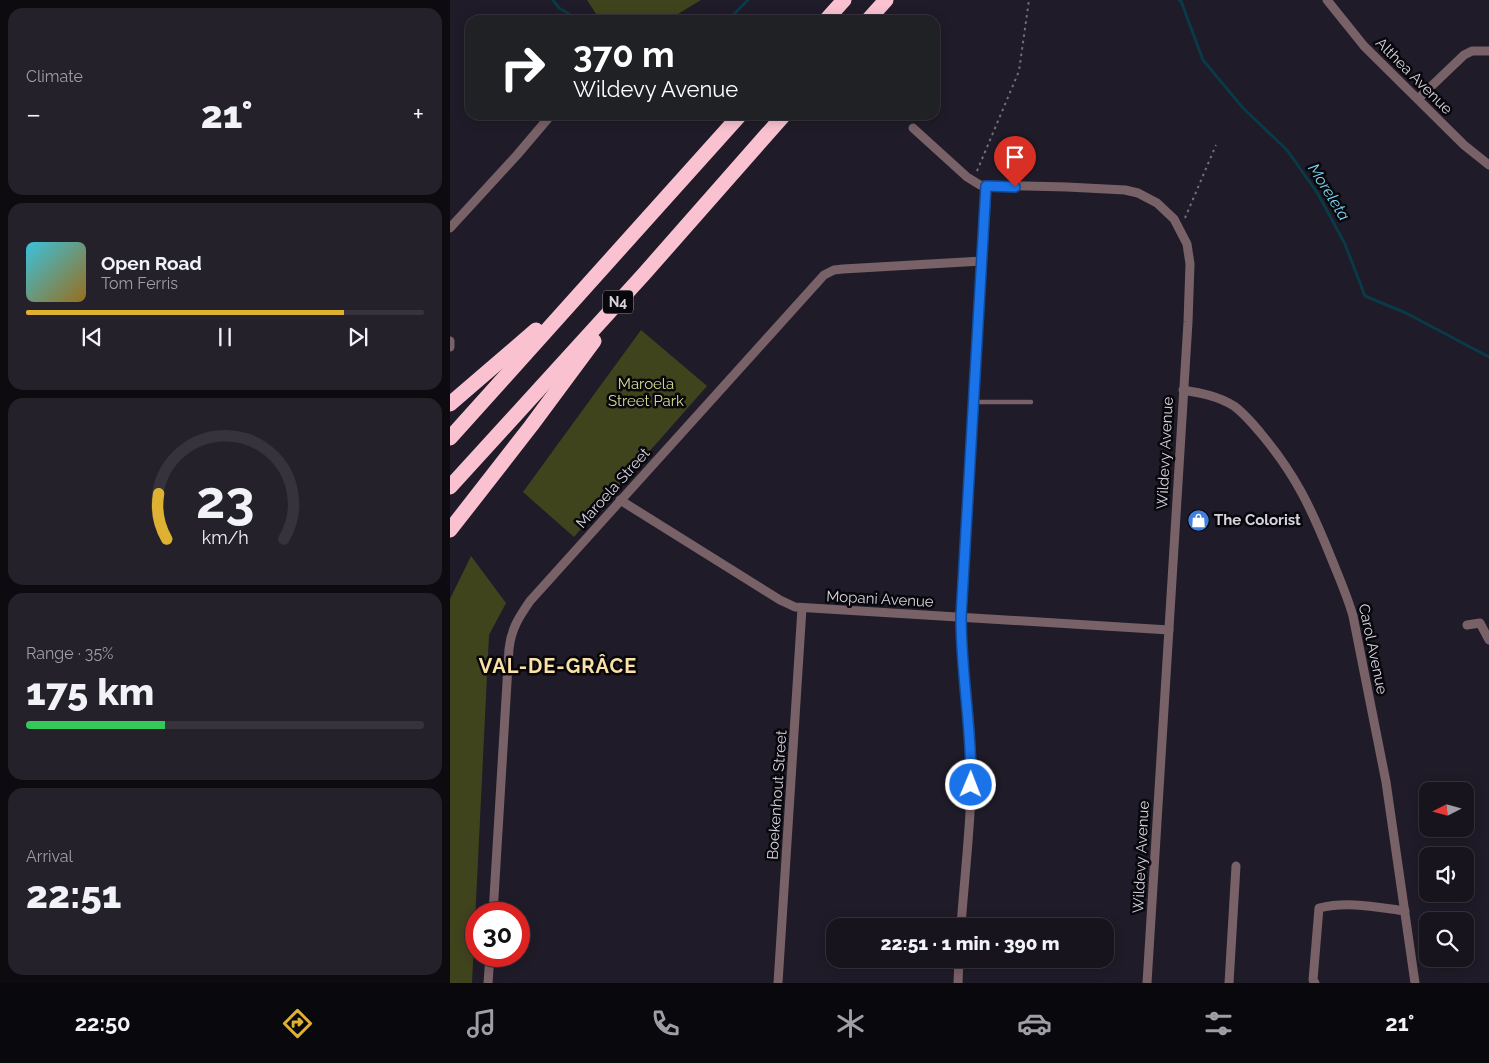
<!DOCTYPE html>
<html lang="en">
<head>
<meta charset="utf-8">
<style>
  :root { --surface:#17141e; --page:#24212b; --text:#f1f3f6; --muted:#9e9ea4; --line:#36333c; --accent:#deb133 }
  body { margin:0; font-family:Raleway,sans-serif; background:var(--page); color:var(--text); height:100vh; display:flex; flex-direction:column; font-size:19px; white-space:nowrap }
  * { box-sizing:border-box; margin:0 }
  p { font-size:16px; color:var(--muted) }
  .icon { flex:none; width:28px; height:28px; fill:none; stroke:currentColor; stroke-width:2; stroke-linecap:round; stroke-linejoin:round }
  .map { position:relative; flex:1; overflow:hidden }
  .drawer { display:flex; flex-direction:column; gap:8px; padding:8px; background:#0d0b10; width:450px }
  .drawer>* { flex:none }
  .top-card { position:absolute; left:15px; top:15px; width:475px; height:105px; border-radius:15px; box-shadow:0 2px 12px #0003,0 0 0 1px var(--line); background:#202124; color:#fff; overflow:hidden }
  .needle { width:32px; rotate:264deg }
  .tools { position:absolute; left:969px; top:782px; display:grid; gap:10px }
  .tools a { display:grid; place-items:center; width:55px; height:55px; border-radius:10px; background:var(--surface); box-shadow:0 2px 12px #0003,0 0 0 1px var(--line); font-size:25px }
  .speed { position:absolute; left:15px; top:902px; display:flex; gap:10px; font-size:25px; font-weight:700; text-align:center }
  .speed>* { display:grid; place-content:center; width:65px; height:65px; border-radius:50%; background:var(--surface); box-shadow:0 2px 12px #0003,0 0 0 1px var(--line); line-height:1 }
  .speed .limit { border:8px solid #d22; background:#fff; color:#111 }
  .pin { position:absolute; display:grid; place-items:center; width:42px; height:42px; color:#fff; margin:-51px -21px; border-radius:50% 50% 50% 0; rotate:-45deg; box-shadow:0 0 5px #0007 }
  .pin .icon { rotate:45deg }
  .me { position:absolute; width:55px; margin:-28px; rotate:1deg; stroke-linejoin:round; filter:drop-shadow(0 0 4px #0008) }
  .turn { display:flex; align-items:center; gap:18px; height:105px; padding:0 25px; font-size:22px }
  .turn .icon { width:65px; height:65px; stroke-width:2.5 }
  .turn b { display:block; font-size:35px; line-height:42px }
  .big { font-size:38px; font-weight:800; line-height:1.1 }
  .drawer .widget { flex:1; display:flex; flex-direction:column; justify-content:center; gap:8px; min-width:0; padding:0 18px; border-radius:15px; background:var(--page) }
  .drawer .dial { align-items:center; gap:0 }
  .dial svg { height:130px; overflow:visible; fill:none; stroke:var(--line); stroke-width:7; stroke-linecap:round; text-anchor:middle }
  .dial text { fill:var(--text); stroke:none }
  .song { display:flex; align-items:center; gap:15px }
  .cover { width:60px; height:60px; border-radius:8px; background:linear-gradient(135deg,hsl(190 70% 55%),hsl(40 70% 35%)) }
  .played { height:5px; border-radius:2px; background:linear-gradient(90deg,var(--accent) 80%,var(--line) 80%) }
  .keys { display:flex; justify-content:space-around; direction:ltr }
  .heat { display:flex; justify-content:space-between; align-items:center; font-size:28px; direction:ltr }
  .charge { height:8px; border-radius:4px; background:linear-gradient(90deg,#34c759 35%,var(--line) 0) }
  .trip { position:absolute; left:376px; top:918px; width:288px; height:50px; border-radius:15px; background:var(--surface); box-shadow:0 2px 12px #0003,0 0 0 1px var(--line); font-weight:800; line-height:50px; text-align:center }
  .menu { display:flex; height:80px; justify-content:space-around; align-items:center; background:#09080c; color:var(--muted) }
  .menu .icon { width:35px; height:35px }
  .menu .active { color:var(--accent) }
  .menu b { font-size:22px; color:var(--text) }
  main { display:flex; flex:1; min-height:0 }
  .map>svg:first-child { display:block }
  .green { fill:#40441d }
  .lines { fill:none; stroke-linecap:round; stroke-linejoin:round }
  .stream { stroke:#0a3947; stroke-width:3 }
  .path { stroke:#726f7a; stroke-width:2; stroke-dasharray:2.5 4; stroke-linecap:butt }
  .service { stroke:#786167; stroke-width:4.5 }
  .minor { stroke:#786167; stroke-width:9 }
  .motorway { stroke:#fac2d0; stroke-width:15 }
  .route-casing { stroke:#114b97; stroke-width:12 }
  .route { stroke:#1a73e8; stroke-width:9 }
  .labels { text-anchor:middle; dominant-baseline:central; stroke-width:5; stroke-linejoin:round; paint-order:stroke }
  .shield { fill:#08070c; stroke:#99969f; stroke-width:1 }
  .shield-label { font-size:14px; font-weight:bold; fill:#d7d4de }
  .street-label { font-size:15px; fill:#d7d4de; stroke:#08070c }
  .park-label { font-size:15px; fill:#d3dc91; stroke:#08070c }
  .poi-label { font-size:15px; font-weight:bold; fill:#d7d4de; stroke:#08070c; text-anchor:start }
  .water-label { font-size:16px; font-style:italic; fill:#78d3f2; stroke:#08070c }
  .district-label { font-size:20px; font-weight:bold; letter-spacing:1px; fill:#fae1a6; stroke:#08070c }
</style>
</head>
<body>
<main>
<section class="drawer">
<div class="widget"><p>Climate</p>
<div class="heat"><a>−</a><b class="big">21°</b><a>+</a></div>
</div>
<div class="widget">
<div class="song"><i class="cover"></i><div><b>Open Road</b><p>Tom Ferris</p></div></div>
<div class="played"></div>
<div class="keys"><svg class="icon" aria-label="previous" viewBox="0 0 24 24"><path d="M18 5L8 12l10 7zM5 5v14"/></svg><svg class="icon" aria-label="pause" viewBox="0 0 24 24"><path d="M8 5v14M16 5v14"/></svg><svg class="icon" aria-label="next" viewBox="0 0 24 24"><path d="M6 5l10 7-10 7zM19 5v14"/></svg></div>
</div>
<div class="widget dial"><svg viewBox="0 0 100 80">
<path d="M14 69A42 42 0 1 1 86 69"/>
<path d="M14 69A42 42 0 0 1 9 41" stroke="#deb133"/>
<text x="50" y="56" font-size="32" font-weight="700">23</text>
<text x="50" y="72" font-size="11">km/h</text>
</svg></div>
<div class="widget"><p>Range · 35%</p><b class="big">175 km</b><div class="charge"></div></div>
<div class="widget"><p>Arrival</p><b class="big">22:51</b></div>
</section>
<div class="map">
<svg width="1039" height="983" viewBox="0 0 1039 983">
  <rect width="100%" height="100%" fill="#1f1b28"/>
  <!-- green -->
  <g class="green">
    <path d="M137 0H251L218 20H150Z"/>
    <path d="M191 330 257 386 124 537 73 492Z"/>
    <path d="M21 556 56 603 39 635 22 983H0V599Z"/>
  </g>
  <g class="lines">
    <!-- stream -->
    <g class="stream">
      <path d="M103 0 109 8 129 20"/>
      <path d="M729 0 731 1 753 60 793 108 837 150 868 194 895 244 915 296 956 313 1039 357"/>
      <path d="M278 20 298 0"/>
    </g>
    <!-- path -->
    <g class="path">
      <path d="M527 171 569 71 579 0"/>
      <path d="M735 218 766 145"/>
    </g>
    <!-- service -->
    <path class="service" d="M524 402H581"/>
    <!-- minor -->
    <g class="minor">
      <path d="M877 0 914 46 1014 145 1039 165"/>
      <path d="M968 99 1014 55 1022 51H1039"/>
      <path d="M463 128 517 177 530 185 617 187 675 190 688 193 707 203 724 219 737 244 740 264 738 322 697 983"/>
      <path d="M0 228 67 155 101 115"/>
      <path d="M0 341V347"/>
      <path d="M733 390C751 393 768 396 784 406 795 414 804 425 813 436 846 476 861 508 880 555 888 575 897 595 903 616L936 782 965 983"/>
      <path d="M170 500 330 600 345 607 719 630"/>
      <path d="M1017 625 1030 623 1039 640"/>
      <path d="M43 914 59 649C61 629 69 617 80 601L374 275 384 270 393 269 532 261"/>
      <path d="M511 926C515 869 523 808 521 751 520 706 511 662 511 617L537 186"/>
      <path d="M38 983 40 956"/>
      <path d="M328 983 352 608"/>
      <path d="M508 983 509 959"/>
      <path d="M779 983 786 866"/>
      <path d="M865 983 863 980 869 908C898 901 925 907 955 911"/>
    </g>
    <!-- motorway -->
    <g class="motorway">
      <path d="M376 20 394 0"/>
      <path d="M418 20 436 0"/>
      <path d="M0 404 86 330"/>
      <path d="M0 438 290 115"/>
      <path d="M0 487 194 274 334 115"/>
      <path d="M0 530 81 426 144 341"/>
    </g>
  </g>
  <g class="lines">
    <defs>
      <path id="route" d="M521 785C522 729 511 674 511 617L536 186 565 187"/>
    </defs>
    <!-- route casing -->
    <use href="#route" class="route-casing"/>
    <!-- route -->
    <use href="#route" class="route"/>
  </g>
  <!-- icons -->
  <defs>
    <symbol id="shop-disc" viewBox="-11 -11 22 22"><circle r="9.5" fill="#3f7fe0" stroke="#08070c"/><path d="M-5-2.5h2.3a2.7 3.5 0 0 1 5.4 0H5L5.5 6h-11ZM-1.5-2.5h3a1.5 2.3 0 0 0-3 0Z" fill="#fff"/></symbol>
  </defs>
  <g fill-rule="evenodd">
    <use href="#shop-disc" x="736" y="508" width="25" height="25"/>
  </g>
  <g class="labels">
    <!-- shield labels -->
    <rect class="shield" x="153" y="290.5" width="30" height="23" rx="4"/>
    <g class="shield-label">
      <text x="168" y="302">N4</text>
    </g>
    <!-- street labels -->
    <g class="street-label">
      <text transform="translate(964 76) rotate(45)">Althea Avenue</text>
      <text transform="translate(715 453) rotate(-87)">Wildevy Avenue</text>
      <text transform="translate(163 488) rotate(-48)">Maroela Street</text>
      <text transform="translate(430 599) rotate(3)">Mopani Avenue</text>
      <text transform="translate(923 649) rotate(78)">Carol Avenue</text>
      <text transform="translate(327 795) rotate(-86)">Boekenhout Street</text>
      <text transform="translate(691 857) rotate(-87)">Wildevy Avenue</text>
    </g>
    <!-- park labels -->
    <g class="park-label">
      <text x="196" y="384">Maroela<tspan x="196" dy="17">Street Park</tspan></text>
    </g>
    <!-- poi labels -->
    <g class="poi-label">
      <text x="764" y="520">The Colorist</text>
    </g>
    <!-- water labels -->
    <g class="water-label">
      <text transform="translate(879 192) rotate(58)">Moreleta</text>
    </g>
    <!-- district labels -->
    <g class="district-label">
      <text x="108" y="666">VAL-DE-GRÂCE</text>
    </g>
  </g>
</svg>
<div class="tools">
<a><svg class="needle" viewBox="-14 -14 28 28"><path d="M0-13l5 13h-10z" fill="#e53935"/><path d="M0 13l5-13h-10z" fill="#9e9ea4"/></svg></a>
<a><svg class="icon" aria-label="sound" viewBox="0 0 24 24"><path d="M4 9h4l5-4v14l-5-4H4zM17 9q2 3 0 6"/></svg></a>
<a><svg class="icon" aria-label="search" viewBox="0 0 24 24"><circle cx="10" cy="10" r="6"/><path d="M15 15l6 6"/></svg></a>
</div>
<div class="speed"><div class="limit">30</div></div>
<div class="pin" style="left:565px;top:187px;background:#d93025"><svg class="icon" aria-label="arrive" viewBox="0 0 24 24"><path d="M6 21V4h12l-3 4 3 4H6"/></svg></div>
<svg class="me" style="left:521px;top:785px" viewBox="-20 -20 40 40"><circle r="17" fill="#1a73e8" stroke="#fff" stroke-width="3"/><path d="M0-11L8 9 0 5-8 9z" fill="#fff"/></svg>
<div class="trip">22:51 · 1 min · 390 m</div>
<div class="top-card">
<div class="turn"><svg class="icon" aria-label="right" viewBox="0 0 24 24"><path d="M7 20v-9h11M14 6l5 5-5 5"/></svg><div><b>370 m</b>Wildevy Avenue</div></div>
</div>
</div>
</main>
<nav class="menu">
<b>22:50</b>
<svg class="icon active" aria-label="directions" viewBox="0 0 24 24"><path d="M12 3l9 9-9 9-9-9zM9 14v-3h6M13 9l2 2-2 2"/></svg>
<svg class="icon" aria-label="music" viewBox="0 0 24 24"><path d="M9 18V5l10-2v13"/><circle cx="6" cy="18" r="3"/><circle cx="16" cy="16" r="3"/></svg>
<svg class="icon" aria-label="phone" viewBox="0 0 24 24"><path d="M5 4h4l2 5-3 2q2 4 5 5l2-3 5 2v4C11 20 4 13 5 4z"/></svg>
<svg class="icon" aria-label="climate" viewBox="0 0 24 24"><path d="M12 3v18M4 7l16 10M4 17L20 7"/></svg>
<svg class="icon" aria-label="car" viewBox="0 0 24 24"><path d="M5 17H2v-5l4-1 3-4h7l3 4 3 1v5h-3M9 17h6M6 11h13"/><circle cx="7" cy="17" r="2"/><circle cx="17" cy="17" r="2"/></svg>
<svg class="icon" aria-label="filters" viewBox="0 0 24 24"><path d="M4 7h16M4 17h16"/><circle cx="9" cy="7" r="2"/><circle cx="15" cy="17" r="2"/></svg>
<b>21°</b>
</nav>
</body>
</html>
